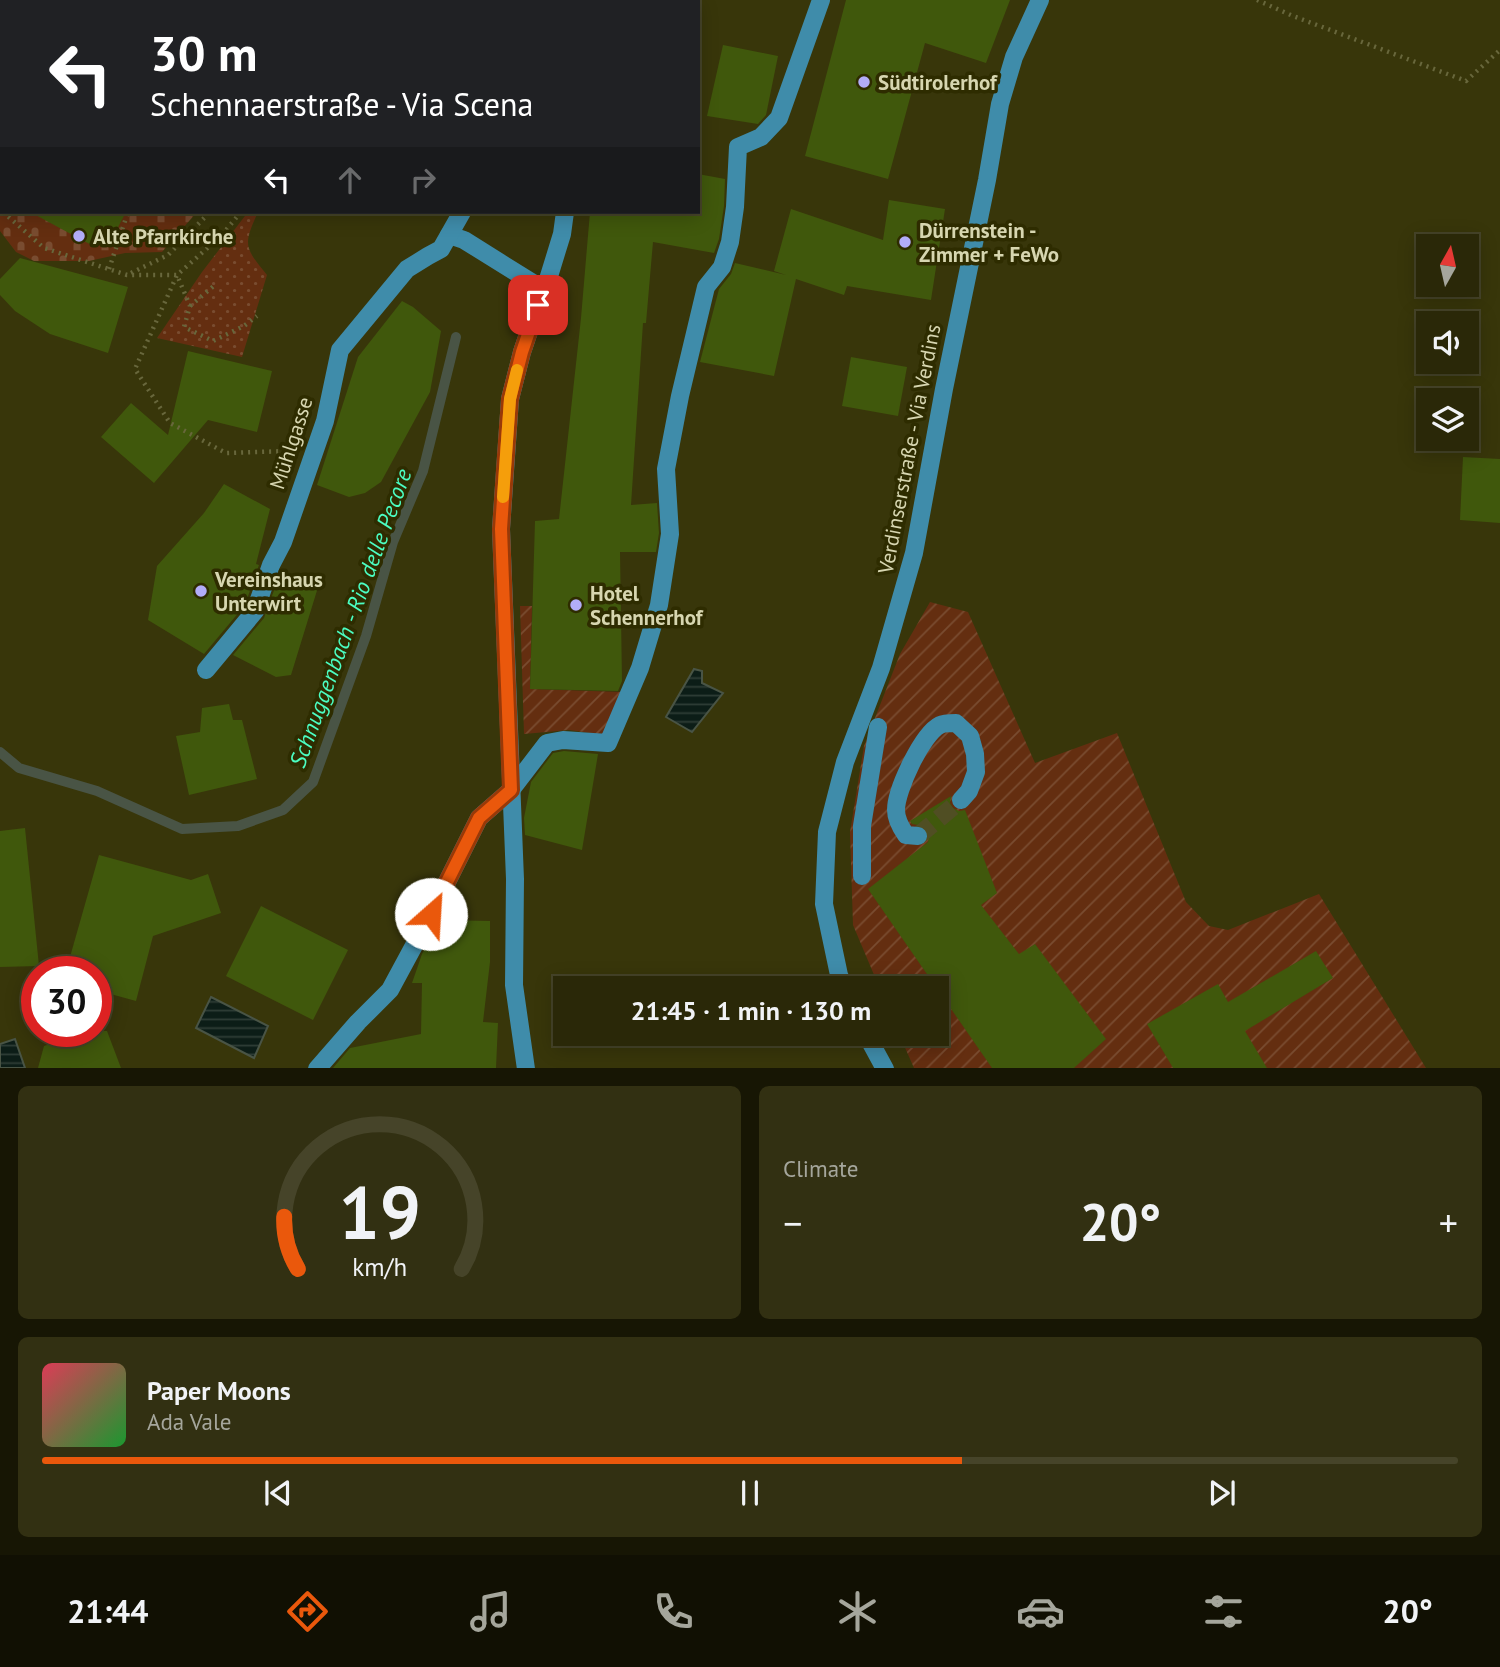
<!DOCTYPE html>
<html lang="en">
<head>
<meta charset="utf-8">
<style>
  :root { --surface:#2a2808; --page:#323012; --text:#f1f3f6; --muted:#a5a69c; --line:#464429; --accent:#ea580c }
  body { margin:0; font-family:"PT Sans",sans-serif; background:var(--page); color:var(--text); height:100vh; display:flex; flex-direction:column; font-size:26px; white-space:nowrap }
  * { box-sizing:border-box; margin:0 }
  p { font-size:23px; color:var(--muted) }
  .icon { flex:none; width:38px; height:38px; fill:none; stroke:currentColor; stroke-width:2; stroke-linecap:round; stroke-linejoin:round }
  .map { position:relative; height:1068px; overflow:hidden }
  .details { display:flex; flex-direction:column; gap:18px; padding:18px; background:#171604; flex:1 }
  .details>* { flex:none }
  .hud { position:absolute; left:0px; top:0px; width:700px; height:214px; box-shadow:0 4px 18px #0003,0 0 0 2px var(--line); background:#202124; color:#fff; overflow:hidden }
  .needle { width:46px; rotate:8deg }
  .buttons { position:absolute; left:1416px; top:234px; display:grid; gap:14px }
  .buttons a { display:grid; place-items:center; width:63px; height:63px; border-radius:0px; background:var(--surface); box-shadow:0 4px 18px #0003,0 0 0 2px var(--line); font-size:35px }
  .speed { position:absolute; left:21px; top:956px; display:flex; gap:14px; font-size:35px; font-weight:700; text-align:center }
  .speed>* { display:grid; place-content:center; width:91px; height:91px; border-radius:50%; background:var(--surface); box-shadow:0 4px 18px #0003,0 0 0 2px var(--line); line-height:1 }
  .speed .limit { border:10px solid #d22; background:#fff; color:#111 }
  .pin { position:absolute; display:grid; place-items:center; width:60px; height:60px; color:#fff; margin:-30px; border-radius:14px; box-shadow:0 4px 10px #0006 }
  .me { position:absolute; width:77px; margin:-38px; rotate:26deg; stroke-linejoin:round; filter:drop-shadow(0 0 5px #0008) }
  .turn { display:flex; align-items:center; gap:24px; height:147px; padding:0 35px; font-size:32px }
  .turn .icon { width:91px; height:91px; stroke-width:2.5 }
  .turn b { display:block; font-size:49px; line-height:60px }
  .lanes { display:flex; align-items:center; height:66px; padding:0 35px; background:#0003; justify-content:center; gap:35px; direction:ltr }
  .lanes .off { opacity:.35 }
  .big { font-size:52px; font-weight:600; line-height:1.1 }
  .details .card { flex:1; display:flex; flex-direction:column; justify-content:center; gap:10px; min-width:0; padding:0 24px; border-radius:10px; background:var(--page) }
  .details .dial { align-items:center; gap:0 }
  .dial svg { height:182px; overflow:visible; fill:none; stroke:var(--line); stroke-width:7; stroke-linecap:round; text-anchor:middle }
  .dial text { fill:var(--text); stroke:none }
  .song { display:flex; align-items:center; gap:21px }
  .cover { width:84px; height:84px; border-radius:10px; background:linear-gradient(135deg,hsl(350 70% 55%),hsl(130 70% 35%)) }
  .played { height:7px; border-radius:4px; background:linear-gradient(90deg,var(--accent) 65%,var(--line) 65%) }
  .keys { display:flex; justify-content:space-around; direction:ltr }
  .heat { display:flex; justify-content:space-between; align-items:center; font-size:38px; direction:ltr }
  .details .tiles { flex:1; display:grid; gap:18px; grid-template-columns:1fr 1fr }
  .card:last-child { grid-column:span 2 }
  .trip { position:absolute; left:553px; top:976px; width:396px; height:70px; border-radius:0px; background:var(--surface); box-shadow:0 4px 18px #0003,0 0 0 2px var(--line); font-weight:600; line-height:70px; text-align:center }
  .tab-bar { display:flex; height:112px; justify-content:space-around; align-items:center; background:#111003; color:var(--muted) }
  .tab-bar .icon { width:49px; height:49px }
  .tab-bar .active { color:var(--accent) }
  .tab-bar b { font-size:32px; color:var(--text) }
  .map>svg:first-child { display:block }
  .cemetery { fill:url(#cemetery-stones) }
  .park { fill:url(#park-dots) }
  .garden { fill:url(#garden-furrows) }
  .water { fill:url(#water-rules); stroke:#495445; stroke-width:2 }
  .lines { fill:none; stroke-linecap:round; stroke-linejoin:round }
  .stream { stroke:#495445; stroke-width:10 }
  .building { fill:#40580c }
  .minor-tunnel { stroke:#504e23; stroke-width:18; stroke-dasharray:18 9; stroke-linecap:butt }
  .path { stroke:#68673c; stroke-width:4.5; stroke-dasharray:2 5; stroke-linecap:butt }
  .minor { stroke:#3f8caa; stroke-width:18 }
  .route-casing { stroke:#983908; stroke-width:18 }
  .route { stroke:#ea580c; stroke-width:12 }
  .slow { stroke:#f59e0b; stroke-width:12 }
  .poi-dot { fill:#b2adf9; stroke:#2e2c00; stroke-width:2.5 }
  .labels { text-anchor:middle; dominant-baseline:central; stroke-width:7; stroke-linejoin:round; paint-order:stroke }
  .poi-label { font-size:21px; font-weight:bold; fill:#d7d6b0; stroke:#2e2c00; text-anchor:start }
  .street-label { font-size:21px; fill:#d7d6b0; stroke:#2e2c00 }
  .water-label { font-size:23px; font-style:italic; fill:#4bfdc2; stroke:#2e2c00 }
</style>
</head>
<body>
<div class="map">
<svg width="1500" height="1069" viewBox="0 0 1500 1069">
  <defs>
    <pattern id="cemetery-stones" width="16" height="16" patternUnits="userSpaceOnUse" patternTransform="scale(1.75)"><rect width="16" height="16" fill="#642e10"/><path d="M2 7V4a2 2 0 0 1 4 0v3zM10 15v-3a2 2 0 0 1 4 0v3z" fill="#794c30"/></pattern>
    <pattern id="park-dots" width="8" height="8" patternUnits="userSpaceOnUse" patternTransform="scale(1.75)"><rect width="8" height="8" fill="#642e10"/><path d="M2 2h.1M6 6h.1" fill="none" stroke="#794c30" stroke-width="1.8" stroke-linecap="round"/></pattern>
    <pattern id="garden-furrows" width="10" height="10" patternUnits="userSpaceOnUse" patternTransform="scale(1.75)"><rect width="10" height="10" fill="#642e10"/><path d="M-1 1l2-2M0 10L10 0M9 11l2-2" fill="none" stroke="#794c30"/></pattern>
    <pattern id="water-rules" width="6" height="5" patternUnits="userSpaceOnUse" patternTransform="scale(1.75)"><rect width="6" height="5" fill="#0c1d17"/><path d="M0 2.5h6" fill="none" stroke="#2f3d36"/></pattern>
  </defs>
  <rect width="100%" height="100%" fill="#38360a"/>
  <!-- cemetery -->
  <path class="cemetery" d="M0 0H136L137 2H2V212H197L162 252 125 253 89 261H34L16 252 0 231Z"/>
  <!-- park -->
  <path class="park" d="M248 212H258C243 245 244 247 267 275L242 357 157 338 202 272Z"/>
  <!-- garden -->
  <g class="garden">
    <path d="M930 602 968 612 1035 763 1117 733 1186 902 1209 926 1228 930 1319 894 1426 1068H914L899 1034H936V989H880L853 925 850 832 864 746 900 654Z"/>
    <path d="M520 606H532L530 689 622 692 604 735 569 730 524 734Z"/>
  </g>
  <!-- water -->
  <g class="water">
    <path d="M694 669 702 671V683L723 693 692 732 666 717Z"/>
    <path d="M211 997 268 1026 254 1058 196 1028Z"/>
    <path d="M15 1039 25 1068H0V1044Z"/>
  </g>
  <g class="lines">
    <!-- stream -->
    <g class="stream">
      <path d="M641 2 643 0"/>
      <path d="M0 752 19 768 97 791 182 829 238 826 283 810 313 782 366 636 393 542 423 471 456 337"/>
    </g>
  </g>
  <!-- building -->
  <g class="building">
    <path d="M846 0H1010L986 63 925 43 888 179 805 156Z"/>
    <path d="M723 45 778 56 766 115 758 124 707 116Z"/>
    <path d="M698 174 725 179 724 206 719 239 714 253 653 242 646 323H643L631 505 657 503 659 533 656 552H620L622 681 618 691 530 689 535 521 559 519 581 318 590 212H698Z"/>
    <path d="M889 200 945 209 931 300 847 286 844 295 796 279 774 376 700 362 719 289 731 274 735 263 786 275 774 271 791 209 883 240Z"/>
    <path d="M30 212H126L114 235 95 247Z"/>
    <path d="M20 258 128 287 108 353 50 334 15 311 0 295V279Z"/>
    <path d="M402 301 413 307 441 331 430 392 381 482 365 493 349 497 317 485 358 357Z"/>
    <path d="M188 351 272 371 257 432 208 420 154 483 101 437 131 403 168 435Z"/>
    <path d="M851 357 907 367 898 416 842 406Z"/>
    <path d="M1463 457 1500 459V523L1460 520Z"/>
    <path d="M224 484 270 509 256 564 259 565 245 605 204 654 148 620 157 566 204 513Z"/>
    <path d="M281 571 319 584 291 675 276 677 233 655 264 618Z"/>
    <path d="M229 704 233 720H242L257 779 189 795 176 736 200 732 202 708Z"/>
    <path d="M564 751 598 754 582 850 525 835 524 818 531 782 553 753Z"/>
    <path d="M951 796 950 803 953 808 959 811 965 810 997 893 981 905 1019 954 1035 944 1106 1039 1074 1068H992L868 889 928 842 929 836 928 831 924 826 912 824 910 821Z"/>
    <path d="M25 828 39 966 0 967V831Z"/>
    <path d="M99 855 191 880 208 874 221 913 153 936 136 1001 96 990V971H66Z"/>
    <path d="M261 906 348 950 313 1020 226 976Z"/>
    <path d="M441 920 490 921V962L483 1022 498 1023 496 1068H333L350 1048 421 1034 422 983H412L422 954Z"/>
    <path d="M1316 951 1333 978 1245 1031 1267 1068H1173L1147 1024 1218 984 1228 1002Z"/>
    <path d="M55 1031H107L121 1068H38L44 1046 59 1041Z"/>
  </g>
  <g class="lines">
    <!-- minor-tunnel -->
    <path class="minor-tunnel" d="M918 836 961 800"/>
    <!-- path -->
    <g class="path">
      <path d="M127 0 129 2"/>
      <path d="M1257 0 1293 16 1466 81 1500 50"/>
      <path d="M55 2 56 0"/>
      <path d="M0 94 2 91"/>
      <path d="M3 212 44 248 127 275H177L190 306 184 327 213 341 244 326 257 316"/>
      <path d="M241 212 221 236 177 275 135 369 170 423 226 453 289 451"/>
      <path d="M109 269 128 212"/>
      <path d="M131 273 168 255 210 212"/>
      <path d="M190 306 216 284"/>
    </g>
    <!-- minor -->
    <g class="minor">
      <path d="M360 2V0"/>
      <path d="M431 2 435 0"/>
      <path d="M449 235 464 240 544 290"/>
      <path d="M206 670 255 611 271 565 283 542 325 421 340 350 407 269 428 256 441 249 462 212"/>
      <path d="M918 836 906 835C901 828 896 820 896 810 896 790 922 734 940 725 944 723 951 723 956 723L970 736 975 754 976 772 969 791 961 800"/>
      <path d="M862 876V826L878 727"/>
      <path d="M845 989 839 975 824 904 827 832 845 762 881 668 914 553 944 389 987 180 1000 104 1014 57 1040 0"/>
      <path d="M866 1034 885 1069"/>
      <path d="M317 1069 358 1022 390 990 431 914 479 818 511 790 547 743 563 740 608 743 640 668 659 605 670 534 666 469 680 396 706 287 722 267 730 242 735 207 738 147 761 137 779 118 821 0"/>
      <path d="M526 1069 514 985 515 879 501 529 510 399 522 352 538 305 546 286 562 234 565 212"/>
    </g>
  </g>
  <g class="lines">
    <defs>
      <path id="route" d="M431 914 479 818 511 790 501 529 505 469 510 399 522 352 538 305"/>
    </defs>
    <!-- route casing -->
    <use href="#route" class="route-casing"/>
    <!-- route -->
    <use href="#route" class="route"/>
    <!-- slow -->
    <path class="slow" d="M503 497 510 399 517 370"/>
  </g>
  <!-- markers -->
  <g class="poi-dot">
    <circle cx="864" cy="82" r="7"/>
    <circle cx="79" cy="236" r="7"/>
    <circle cx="905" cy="242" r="7"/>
    <circle cx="201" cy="591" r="7"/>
    <circle cx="576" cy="605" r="7"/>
  </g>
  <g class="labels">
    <!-- poi labels -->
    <g class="poi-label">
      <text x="878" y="82">Südtirolerhof</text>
      <text x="919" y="230">Dürrenstein -<tspan x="919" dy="24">Zimmer + FeWo</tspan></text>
      <text x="93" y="236">Alte Pfarrkirche</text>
      <text x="215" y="579">Vereinshaus<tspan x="215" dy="24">Unterwirt</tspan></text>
      <text x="590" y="593">Hotel<tspan x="590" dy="24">Schennerhof</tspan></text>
    </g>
    <!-- street labels -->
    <g class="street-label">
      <text transform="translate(291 443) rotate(-72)">Mühlgasse</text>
      <text transform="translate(909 449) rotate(-79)">Verdinserstraße - Via Verdins</text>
    </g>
    <!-- water labels -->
    <g class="water-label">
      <text transform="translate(350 618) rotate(-70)">Schnuggenbach - Rio delle Pecore</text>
    </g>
  </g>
</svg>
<div class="buttons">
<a><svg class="needle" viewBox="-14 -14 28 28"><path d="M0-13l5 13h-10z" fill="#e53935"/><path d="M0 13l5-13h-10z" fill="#a5a69c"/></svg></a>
<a><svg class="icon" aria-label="sound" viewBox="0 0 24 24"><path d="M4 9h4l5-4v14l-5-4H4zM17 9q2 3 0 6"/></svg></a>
<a><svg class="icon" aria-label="layers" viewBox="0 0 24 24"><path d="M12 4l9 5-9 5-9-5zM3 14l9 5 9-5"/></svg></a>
</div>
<div class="speed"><div class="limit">30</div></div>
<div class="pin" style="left:538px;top:305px;background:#d93025"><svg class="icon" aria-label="arrive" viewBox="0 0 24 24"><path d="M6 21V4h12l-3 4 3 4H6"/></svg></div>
<svg class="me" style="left:431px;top:914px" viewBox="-20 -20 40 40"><circle r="19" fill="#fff"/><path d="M0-13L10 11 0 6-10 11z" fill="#ea580c"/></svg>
<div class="trip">21:45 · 1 min · 130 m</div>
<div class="hud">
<div class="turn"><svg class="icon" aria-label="left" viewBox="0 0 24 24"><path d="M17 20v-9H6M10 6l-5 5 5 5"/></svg><div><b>30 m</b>Schennaerstraße - Via Scena</div></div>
<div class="lanes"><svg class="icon" aria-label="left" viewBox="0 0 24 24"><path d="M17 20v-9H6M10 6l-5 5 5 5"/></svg><svg class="icon off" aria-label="ahead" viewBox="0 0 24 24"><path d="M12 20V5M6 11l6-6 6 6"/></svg><svg class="icon off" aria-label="right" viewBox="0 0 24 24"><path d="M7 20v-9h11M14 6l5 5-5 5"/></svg></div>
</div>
</div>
<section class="details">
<div class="tiles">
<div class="card dial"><svg viewBox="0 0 100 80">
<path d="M14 69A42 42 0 1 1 86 69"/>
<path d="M14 69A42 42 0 0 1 8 46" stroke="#ea580c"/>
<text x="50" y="56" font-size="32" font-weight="700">19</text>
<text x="50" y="72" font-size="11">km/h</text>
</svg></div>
<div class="card"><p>Climate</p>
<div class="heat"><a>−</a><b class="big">20°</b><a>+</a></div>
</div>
<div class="card">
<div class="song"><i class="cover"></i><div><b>Paper Moons</b><p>Ada Vale</p></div></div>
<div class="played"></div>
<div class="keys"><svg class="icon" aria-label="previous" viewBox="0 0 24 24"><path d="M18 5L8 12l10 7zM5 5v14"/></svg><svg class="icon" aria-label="pause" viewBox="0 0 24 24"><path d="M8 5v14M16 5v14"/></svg><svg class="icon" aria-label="next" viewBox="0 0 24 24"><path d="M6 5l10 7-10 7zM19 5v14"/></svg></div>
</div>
</div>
</section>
<nav class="tab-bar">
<b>21:44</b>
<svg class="icon active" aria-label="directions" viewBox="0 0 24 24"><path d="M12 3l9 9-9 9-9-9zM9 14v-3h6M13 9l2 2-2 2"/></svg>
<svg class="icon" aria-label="music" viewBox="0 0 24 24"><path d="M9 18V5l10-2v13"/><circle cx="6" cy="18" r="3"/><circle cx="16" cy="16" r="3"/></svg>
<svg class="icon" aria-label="phone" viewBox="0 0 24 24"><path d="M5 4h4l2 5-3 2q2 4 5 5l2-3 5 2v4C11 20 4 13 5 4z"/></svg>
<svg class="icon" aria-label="climate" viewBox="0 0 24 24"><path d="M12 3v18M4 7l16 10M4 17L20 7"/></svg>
<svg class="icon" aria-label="car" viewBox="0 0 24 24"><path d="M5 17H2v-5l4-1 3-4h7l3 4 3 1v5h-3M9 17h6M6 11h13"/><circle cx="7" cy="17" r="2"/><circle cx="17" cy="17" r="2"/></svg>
<svg class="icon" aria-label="filters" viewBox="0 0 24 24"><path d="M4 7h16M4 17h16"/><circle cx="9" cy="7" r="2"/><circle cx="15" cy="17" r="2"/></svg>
<b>20°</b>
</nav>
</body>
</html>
